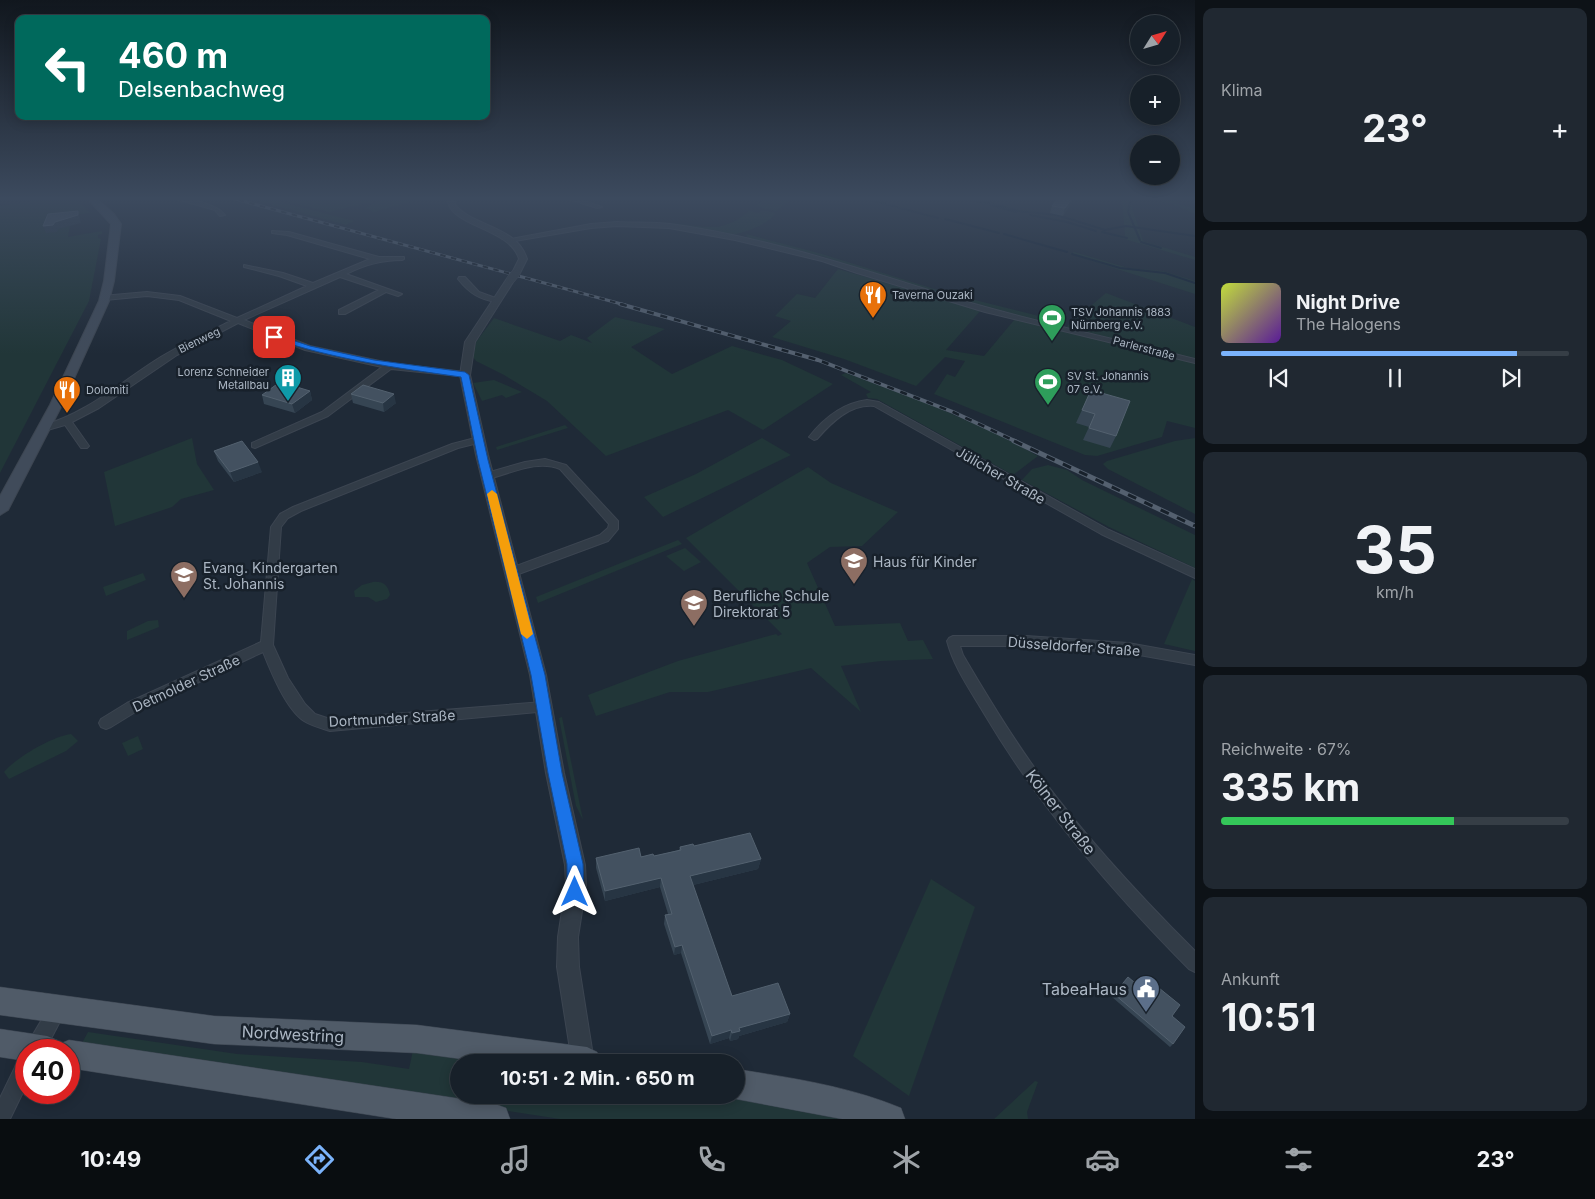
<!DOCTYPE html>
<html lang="de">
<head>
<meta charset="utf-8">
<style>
  :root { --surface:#172029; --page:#202831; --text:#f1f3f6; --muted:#9ea3a8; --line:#363e46; --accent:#7bb3fb }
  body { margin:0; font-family:Inter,sans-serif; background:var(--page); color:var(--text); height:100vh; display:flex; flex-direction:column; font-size:19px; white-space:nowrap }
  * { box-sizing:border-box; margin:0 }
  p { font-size:16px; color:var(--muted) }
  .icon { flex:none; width:28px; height:28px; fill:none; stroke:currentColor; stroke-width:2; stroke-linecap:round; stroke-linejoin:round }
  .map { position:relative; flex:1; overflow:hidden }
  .panel { display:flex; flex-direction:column; gap:8px; padding:8px; background:#0d1217; width:400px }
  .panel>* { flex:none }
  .top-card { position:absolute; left:15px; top:15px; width:475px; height:105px; border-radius:10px; box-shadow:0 2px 12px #0003,0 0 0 1px var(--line); background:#00695c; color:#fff; overflow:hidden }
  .needle { width:32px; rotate:53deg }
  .buttons { position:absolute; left:1130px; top:15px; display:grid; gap:10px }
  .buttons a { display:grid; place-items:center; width:50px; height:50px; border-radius:50%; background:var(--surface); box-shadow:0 2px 12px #0003,0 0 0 1px var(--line); font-size:25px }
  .speed { position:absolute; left:15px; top:1039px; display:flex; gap:10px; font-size:25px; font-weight:700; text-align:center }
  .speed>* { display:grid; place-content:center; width:65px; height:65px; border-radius:50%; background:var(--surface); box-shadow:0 2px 12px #0003,0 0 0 1px var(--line); line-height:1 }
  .speed .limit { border:8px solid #d22; background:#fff; color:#111 }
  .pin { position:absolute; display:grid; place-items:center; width:42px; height:42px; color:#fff; margin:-21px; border-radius:10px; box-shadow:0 2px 8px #0006 }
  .me { position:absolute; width:55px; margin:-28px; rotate:0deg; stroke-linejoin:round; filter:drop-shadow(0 0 4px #0008) }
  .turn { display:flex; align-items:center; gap:18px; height:105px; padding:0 20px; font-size:22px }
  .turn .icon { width:65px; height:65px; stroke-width:2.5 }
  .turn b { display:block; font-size:35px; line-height:42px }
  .big { font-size:38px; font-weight:700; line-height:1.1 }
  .panel .widget { flex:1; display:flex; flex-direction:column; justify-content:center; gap:8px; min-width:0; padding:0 18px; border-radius:10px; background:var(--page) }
  .panel .dial { align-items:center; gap:0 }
  .dial b { font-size:65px; line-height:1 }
  .song { display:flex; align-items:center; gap:15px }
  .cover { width:60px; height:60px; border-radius:8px; background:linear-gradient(135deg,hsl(70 70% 55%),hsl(270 70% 35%)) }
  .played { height:5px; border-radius:2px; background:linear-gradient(90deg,var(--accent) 85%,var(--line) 85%) }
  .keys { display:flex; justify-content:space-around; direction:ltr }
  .heat { display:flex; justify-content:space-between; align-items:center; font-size:28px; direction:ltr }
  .charge { height:8px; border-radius:4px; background:linear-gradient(90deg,#34c759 67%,var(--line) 0) }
  .trip { position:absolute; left:450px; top:1054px; width:295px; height:50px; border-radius:25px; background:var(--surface); box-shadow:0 2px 12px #0003,0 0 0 1px var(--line); font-weight:700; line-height:50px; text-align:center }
  .tabs { display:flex; height:80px; justify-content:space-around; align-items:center; background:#090d10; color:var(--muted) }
  .tabs .icon { width:35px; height:35px }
  .tabs .on { color:var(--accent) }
  .tabs b { font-size:22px; color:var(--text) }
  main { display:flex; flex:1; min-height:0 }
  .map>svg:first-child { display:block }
  .green { fill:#213638 }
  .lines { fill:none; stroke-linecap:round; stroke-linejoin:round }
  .stream { stroke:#132234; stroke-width:2 }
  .minor-casing { stroke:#3c4551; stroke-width:2 }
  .tertiary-casing { stroke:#3c4551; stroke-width:2 }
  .secondary-casing { stroke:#3c4551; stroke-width:2 }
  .primary-casing { stroke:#3c4551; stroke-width:1 }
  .minor { fill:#323c47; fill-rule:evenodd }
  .tertiary { fill:#323c47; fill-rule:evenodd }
  .secondary { fill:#404b5a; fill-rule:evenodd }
  .primary { fill:#505b68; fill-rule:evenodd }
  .rail-far2-casing { stroke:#54606f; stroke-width:3 }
  .rail-far1-casing { stroke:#54606f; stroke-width:4 }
  .rail-casing { stroke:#54606f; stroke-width:5 }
  .rail-far2 { stroke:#18212b; stroke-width:2; stroke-dasharray:5.5; stroke-linecap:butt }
  .rail-far1 { stroke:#18212b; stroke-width:2.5; stroke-dasharray:7; stroke-linecap:butt }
  .rail { stroke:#18212b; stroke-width:3; stroke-dasharray:9; stroke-linecap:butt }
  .tertiary-bridge-casing { stroke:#3c4551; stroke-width:9; stroke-linecap:butt }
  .tertiary-bridge { stroke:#323c47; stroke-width:8 }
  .wall { fill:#364553 }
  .shaded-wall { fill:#273543 }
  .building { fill:#435160; stroke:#53616f }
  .route { fill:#1a73e8; stroke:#114b97 }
  .slow { fill:#f59e0b }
  .labels { text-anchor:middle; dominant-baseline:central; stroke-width:5; stroke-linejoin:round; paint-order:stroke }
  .far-poi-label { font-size:11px; fill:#acb7c4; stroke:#18212b; text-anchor:start }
  .far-street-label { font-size:11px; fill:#acb7c4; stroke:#18212b }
  .street-label { font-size:14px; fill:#acb7c4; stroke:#18212b }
  .poi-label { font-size:14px; fill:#acb7c4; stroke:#18212b; text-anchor:start }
  .near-street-label { font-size:16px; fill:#acb7c4; stroke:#18212b }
  .near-poi-label { font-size:16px; fill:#acb7c4; stroke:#18212b; text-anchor:end }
</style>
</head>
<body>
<main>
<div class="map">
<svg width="1195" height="1119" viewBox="0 0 1195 1119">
  <rect width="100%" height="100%" fill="#1f2a37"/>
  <!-- green -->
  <g class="green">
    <path d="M59 197H74L90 213 72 215 68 237 102 231V234L98 235V238L101 239 89 301 0 473V206Z"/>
    <path d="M243 197H262L354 221 346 225Z"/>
    <path d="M270 197 381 199 427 197 374 212 366 208 379 200 329 212Z"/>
    <path d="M767 197H795L776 211 756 206Z"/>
    <path d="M1122 197H1134L1130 202 1143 241 1195 257V260L1108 234 1125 236Z"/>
    <path d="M1139 197H1183L1177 204 1195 208V214L1173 204Z"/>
    <path d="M762 210 776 213C767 225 746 232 732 235L666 223C701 224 719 237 749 211L759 213Z"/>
    <path d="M746 234 822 254 947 293 1043 317 1039 321 869 274 825 257 748 238Z"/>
    <path d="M1074 252 1128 268 1163 271 1195 281V294L1070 254Z"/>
    <path d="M838 269 981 310 946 350 984 356 1015 319 1195 363V428L1167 421 1162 437 1097 456 1085 455 934 394 947 374 955 377 965 361 945 357 916 386 844 359 772 337 791 321 775 316 797 294 815 298Z"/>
    <path d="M1106 293 1195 327V359L1066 327Z"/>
    <path d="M615 317 665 329 631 347 672 374 732 346 782 360 833 384 763 430 728 410 606 456 547 401 504 375 476 361 472 356 476 342 494 318 560 341 571 335 592 343 587 338Z"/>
    <path d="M846 373 934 406 1001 436 1038 456 1013 475 877 399 868 398 866 394 871 392 841 375Z"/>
    <path d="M494 380 522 392 506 398 502 395 482 401 473 383Z"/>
    <path d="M565 425 568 428 497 450 496 447Z"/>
    <path d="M192 438 197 464 214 490 181 499 172 507 115 526 104 472Z"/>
    <path d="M762 438 791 455 663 517 644 497 696 474Z"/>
    <path d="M1195 438V514L1108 469 1103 464 1107 461 1175 441Z"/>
    <path d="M1048 465 1067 470 1082 480 1195 535V568L1109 527 1022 480 1032 469Z"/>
    <path d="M808 467 831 483 898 512 862 546 830 547 807 563 835 626 900 623 908 641 923 640 933 659 881 661 841 666 861 712 811 668 708 692H670L596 716 588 695 678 661 776 634 778 636 782 634 686 538Z"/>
    <path d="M678 540 682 544 538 603 536 597Z"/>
    <path d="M685 548 701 562 684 571 666 556Z"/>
    <path d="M143 573 146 580 106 596 103 587Z"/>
    <path d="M1192 579 1195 581V651L1164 644Z"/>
    <path d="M373 582C383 581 388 585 390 595L387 599 376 602 368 597H355L354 591 362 585Z"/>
    <path d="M158 620 159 627 127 640V631L148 621Z"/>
    <path d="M562 717 583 820 576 806 559 718Z"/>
    <path d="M71 734 78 741 66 751 9 779 4 772C17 757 51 737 71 734Z"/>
    <path d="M138 736 143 749 128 756 122 743Z"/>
    <path d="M931 879 975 907 909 1096 853 1056Z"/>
    <path d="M88 1032 237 1054 362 1062 409 1069 413 1050 467 1054 525 1062H459V1095H736L866 1119H560L81 1045Z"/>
    <path d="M1035 1081 1038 1082 1027 1112 1028 1119H994Z"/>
  </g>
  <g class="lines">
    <!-- stream -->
    <g class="stream">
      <path d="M859 197 938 218"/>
      <path d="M957 197 968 199"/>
      <path d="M1131 197 1128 212 1140 240"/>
      <path d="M972 200 1016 212"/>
      <path d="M979 200 1018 211 1057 215 1105 230 1126 226 1195 236"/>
      <path d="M1030 215 1067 222 1096 231"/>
      <path d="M945 219 999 233"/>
      <path d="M1102 232 1127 238"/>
      <path d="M1004 234 1067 252"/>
      <path d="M1141 242 1161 248"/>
      <path d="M1072 254 1120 268 1165 273 1195 283"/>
    </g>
    <defs>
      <g id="minor">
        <path d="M169 197C184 197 216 203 225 215L220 216 215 210Z"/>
        <path d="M562 197H571L602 207 597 208Z"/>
        <path d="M617 222C634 223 653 222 670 224 773 238 871 273 971 303 1044 324 1120 340 1195 359V363L985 312 857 273 822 261 735 240 669 228 617 226 591 228 509 242 506 240 591 224Z"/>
        <path d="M272 231 289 232 379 257H404V259L402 260C381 260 365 265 346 274L402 294 398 296 386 292 345 314H339V310L379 290 340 277 244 320 310 346 389 363 465 372 469 375 468 377 391 369 328 416 255 448 252 447V443L322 412 382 367 305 350 238 323 177 355 99 408 72 422 89 446 87 448H81L65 425 44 431 41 430V426C87 413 117 385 156 360 180 345 206 333 231 321L179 300 147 296 105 300 101 298 102 296 147 292 180 296 237 318 307 286 279 276 244 267V265L283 273 313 283 370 259 287 235 272 233Z"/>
        <path d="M459 277H465L479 292 501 300 497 302C480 300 469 293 458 279Z"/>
        <path d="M867 400 879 402 1109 530 1195 569V578L1101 534 874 406C850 404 832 422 817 439L814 440 809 437C824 418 843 403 867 400Z"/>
        <path d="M479 437 482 438V442L458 448 301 511 288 518 281 527 273 645 288 678 305 704 315 714 330 719 543 702 548 703 550 707 548 711 330 731C321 728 312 726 304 721 286 709 271 672 263 652L137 711 111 727 106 729 101 727 99 723 101 719 127 703 261 642 271 527 280 514 293 507 452 444Z"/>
        <path d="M545 459 566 465 618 521V529L608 541 516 575H508L506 572 508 569 600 535 608 528 609 524 560 469C536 459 511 474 487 479L482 476 483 474 525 462Z"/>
        <path d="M953 636H1026L1128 643 1195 655V665L1128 653 1026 646H960L963 655C987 696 1011 736 1039 774 1086 838 1139 895 1195 951V972L1189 969C1112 891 1041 809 985 715 971 691 954 668 947 641L949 638Z"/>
        <path d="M57 1001 63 1004 66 1010 45 1050 26 1051 28 1043 51 1004Z"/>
        <path d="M26 1057V1086L10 1119H0V1098L19 1059Z"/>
      </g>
      <g id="tertiary">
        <path d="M447 197H455V205C474 227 517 226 527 259L519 275 512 273 519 259C510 227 447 227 447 197Z"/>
        <path d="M511 276 515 279 475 342 470 375 488 455 546 675 564 773 585 865 586 885 578 937 579 967 594 1062H572L557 967 558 937 566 885 565 865 546 773 530 675 476 455 460 375 465 342 508 277Z"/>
      </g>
      <path id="secondary" d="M86 197H95L114 214 121 224 114 281 109 301 62 405 8 510 0 515V496L50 405 99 301 104 281 111 224Z"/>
      <g id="primary">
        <path d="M0 987 214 1016 417 1025 587 1047 597 1052 602 1062H484L417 1053 214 1044 0 1015Z"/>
        <path d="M0 1029 47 1036 57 1040 59 1044 69 1040 495 1104 506 1108 510 1119H396L69 1068V1050H26V1061L0 1057Z"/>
        <path d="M736 1069C792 1078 848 1086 901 1108L905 1119H842L736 1099 727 1095H736Z"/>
      </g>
    </defs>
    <!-- minor casing -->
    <use href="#minor" class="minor-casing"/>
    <!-- tertiary casing -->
    <use href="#tertiary" class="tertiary-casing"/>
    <!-- secondary casing -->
    <use href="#secondary" class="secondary-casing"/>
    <!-- primary casing -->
    <use href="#primary" class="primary-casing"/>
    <!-- minor -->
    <use href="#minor" class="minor"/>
    <!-- tertiary -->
    <use href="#tertiary" class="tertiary"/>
    <!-- secondary -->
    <use href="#secondary" class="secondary"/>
    <!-- primary -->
    <use href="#primary" class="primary"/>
    <defs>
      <path id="rail-far2" d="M228 197 625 305"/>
      <path id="rail-far1" d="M620 304 818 360 953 412 1017 442"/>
      <path id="rail" d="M1014 441 1195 526"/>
    </defs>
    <!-- rail-far2 casing -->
    <use href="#rail-far2" class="rail-far2-casing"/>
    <!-- rail-far1 casing -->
    <use href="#rail-far1" class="rail-far1-casing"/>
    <!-- rail casing -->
    <use href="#rail" class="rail-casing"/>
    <!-- rail-far2 -->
    <use href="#rail-far2" class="rail-far2"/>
    <!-- rail-far1 -->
    <use href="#rail-far1" class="rail-far1"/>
    <!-- rail -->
    <use href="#rail" class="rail"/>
    <defs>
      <path id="tertiary-bridge" d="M511 279 516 273"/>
    </defs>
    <!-- tertiary-bridge casing -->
    <use href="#tertiary-bridge" class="tertiary-bridge-casing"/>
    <!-- tertiary-bridge -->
    <use href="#tertiary-bridge" class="tertiary-bridge"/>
  </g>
  <!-- wall -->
  <g class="wall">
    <path d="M1059 197H1073L1071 203 1063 216 1050 213 1052 206Z"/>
    <path d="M1091 390 1116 436 1110 448 1083 440 1089 427 1076 423Z"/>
    <path d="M310 391 312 400 295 413 264 404 262 395Z"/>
    <path d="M351 394 396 403 384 412 353 403Z"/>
    <path d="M214 451 262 472 234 482 218 461Z"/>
    <path d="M694 846 761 859 758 869 693 885 732 996 790 1014 787 1022 739 1036 738 1039 730 1041 729 1038 710 1044 681 953 674 955 664 924 665 915 668 914 660 887 605 901 596 868V858L654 856 679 850 680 847Z"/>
    <path d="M1128 977 1151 997 1159 988 1172 1016 1173 1044 1170 1047 1112 997Z"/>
  </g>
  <!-- shaded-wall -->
  <g class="shaded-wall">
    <path d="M1073 197 1071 203 1063 216 1065 208Z"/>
    <path d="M78 211 81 223 58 229 57 232 46 233 43 226 55 222Z"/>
    <path d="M310 391 312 400 295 413 292 404Z"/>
    <path d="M394 394 396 403 384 412 383 403Z"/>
    <path d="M258 462 262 472 234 482 230 472Z"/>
    <path d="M761 859 758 869 689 886 690 876Z"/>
    <path d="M661 878 660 887 605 901V891Z"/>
    <path d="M682 945 681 953 674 955 675 947Z"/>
    <path d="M790 1014 787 1022 739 1036 738 1039 730 1041 732 1033 739 1028Z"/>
    <path d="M731 1030 729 1038 710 1044 712 1036Z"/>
  </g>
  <!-- building -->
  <g class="building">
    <path d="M1059 197H1073L1065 208 1052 206Z"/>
    <path d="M78 211V215L55 222 53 225 43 226 48 214Z"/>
    <path d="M280 382 310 391 292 404 262 395Z"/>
    <path d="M363 385 394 394 383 403 351 394Z"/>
    <path d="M1091 390 1130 401 1116 436 1089 428 1095 414 1082 410Z"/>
    <path d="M242 441 258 462 230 472 214 451Z"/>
    <path d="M750 833 761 859 690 876 732 996 778 983 790 1014 739 1028 740 1031 732 1033 731 1030 712 1036 682 945 675 947 665 915 672 914 661 878 605 891 596 858 639 848 641 857 653 854 654 856 681 850 680 847 693 844 694 846Z"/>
    <path d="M1128 977 1152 997 1159 988 1180 1005 1172 1016 1185 1027 1173 1044 1114 994Z"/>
  </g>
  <!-- sky -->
  <linearGradient id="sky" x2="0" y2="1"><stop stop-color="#11171e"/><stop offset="0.56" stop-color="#3c4a5e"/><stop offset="1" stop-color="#3c4a5e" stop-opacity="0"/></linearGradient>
  <rect width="1195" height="354" fill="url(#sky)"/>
  <!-- route -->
  <path class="route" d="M274 334 310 346 374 360 465 372 469 375 488 460 545 675 562 773 583 864 584 892 581 898 575 900 570 898 567 892V864L548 773 531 675 478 460 461 377C396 368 333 359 271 338L270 337Z"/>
  <!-- slow -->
  <path class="slow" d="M492 490 497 494 533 634 527 639 521 634 487 494Z"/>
  <!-- icons -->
  <defs>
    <symbol id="restaurant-pin" viewBox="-11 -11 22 30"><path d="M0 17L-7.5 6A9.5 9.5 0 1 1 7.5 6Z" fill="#e8710a" stroke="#18212b"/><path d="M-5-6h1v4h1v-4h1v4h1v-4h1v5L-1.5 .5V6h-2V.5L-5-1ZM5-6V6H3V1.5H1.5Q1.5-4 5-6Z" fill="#fff"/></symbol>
    <symbol id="stadium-pin" viewBox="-11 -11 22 30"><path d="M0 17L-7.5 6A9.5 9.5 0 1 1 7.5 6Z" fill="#2e9e5b" stroke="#18212b"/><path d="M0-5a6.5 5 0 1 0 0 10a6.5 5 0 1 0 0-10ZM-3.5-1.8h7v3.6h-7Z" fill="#fff"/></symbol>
    <symbol id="building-pin" viewBox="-11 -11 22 30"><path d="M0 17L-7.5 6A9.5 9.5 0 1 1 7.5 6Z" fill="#0f9aa8" stroke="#18212b"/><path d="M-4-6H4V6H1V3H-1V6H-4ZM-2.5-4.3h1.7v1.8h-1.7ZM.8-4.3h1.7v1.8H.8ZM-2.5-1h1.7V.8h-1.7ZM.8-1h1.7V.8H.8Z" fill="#fff"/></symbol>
    <symbol id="school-pin" viewBox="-11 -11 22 30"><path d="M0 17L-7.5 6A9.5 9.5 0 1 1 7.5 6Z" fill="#8d6e63" stroke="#18212b"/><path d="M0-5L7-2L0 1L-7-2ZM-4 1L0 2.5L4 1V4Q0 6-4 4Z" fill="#fff"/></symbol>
    <symbol id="civic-pin" viewBox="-11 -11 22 30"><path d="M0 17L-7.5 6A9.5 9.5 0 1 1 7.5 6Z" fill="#5c6f8a" stroke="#18212b"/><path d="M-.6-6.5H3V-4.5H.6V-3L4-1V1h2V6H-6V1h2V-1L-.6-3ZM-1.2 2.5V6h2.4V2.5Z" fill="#fff"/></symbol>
  </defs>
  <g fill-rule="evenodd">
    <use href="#restaurant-pin" x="857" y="279" width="32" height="43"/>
    <use href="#stadium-pin" x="1036" y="302" width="32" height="43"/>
    <use href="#building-pin" x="272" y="362" width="32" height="43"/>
    <use href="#stadium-pin" x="1032" y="366" width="32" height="43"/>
    <use href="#restaurant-pin" x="51" y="374" width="32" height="43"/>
    <use href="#school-pin" x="838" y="545" width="32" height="43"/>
    <use href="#school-pin" x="168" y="559" width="32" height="43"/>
    <use href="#school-pin" x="678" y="587" width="32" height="43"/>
    <use href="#civic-pin" x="1130" y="973" width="32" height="43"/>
  </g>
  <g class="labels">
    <!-- far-poi labels -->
    <g class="far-poi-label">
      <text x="892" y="295">Taverna Ouzaki</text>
      <text x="1071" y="312">TSV Johannis 1883<tspan x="1071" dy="13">Nürnberg e.V.</tspan></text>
      <text x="269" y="372" text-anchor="end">Lorenz Schneider<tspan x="269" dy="13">Metallbau</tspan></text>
      <text x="1067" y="376">SV St. Johannis<tspan x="1067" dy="13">07 e.V.</tspan></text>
      <text x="86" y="390">Dolomiti</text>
    </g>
    <!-- far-street labels -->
    <g class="far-street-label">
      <text transform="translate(199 340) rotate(-26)">Bienweg</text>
      <text transform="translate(1144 348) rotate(15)">Parlerstraße</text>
    </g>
    <!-- street labels -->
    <g class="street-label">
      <text transform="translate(1001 475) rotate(30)">Jülicher Straße</text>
      <text transform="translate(1074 646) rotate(4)">Düsseldorfer Straße</text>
      <text transform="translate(186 683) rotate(-25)">Detmolder Straße</text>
      <text transform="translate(392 718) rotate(-3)">Dortmunder Straße</text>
    </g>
    <!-- poi labels -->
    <g class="poi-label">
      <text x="873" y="561">Haus für Kinder</text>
      <text x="203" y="567">Evang. Kindergarten<tspan x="203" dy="16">St. Johannis</tspan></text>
      <text x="713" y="595">Berufliche Schule<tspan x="713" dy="16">Direktorat 5</tspan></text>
    </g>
    <!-- near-street labels -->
    <g class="near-street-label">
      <text transform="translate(1061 812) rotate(52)">Kölner Straße</text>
      <text transform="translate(293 1034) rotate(3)">Nordwestring</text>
    </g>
    <!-- near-poi labels -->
    <g class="near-poi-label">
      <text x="1127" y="989">TabeaHaus</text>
    </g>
  </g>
</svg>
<div class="buttons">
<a><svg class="needle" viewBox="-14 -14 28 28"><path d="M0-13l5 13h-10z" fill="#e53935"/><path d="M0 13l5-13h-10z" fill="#9ea3a8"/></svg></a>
<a>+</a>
<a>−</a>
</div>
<div class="speed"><div class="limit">40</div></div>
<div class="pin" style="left:274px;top:337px;background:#d93025"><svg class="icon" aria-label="arrive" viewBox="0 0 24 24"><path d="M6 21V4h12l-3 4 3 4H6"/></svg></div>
<svg class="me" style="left:575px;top:892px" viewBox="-20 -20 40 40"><path d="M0-17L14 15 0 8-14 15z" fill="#1a73e8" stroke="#fff" stroke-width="4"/></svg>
<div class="trip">10:51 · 2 Min. · 650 m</div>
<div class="top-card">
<div class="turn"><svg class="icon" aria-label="left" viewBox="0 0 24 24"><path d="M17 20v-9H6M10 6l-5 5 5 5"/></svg><div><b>460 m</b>Delsenbachweg</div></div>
</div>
</div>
<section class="panel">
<div class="widget"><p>Klima</p>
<div class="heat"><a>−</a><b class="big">23°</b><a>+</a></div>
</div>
<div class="widget">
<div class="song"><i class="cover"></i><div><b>Night Drive</b><p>The Halogens</p></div></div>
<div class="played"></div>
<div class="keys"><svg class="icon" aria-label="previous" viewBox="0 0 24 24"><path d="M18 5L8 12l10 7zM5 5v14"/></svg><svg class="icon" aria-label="pause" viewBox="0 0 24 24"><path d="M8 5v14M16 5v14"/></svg><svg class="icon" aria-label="next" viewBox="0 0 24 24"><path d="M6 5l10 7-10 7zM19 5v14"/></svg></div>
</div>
<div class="widget dial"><b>35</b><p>km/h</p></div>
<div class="widget"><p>Reichweite · 67%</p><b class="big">335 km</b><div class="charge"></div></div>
<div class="widget"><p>Ankunft</p><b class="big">10:51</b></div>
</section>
</main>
<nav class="tabs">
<b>10:49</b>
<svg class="icon on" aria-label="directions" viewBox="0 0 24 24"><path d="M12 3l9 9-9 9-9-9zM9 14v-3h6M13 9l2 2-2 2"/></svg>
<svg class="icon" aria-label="music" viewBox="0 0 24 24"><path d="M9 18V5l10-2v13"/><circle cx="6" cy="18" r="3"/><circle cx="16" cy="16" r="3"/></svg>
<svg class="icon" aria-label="phone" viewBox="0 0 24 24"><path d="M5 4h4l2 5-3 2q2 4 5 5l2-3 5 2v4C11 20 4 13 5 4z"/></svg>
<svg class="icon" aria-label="climate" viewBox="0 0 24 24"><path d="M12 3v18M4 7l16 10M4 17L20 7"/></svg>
<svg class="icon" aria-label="car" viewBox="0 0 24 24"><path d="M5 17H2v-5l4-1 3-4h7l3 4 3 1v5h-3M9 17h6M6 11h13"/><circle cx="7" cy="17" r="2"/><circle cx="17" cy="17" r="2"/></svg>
<svg class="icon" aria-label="filters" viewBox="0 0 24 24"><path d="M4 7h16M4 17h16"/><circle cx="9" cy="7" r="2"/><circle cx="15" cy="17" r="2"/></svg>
<b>23°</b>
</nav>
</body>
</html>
